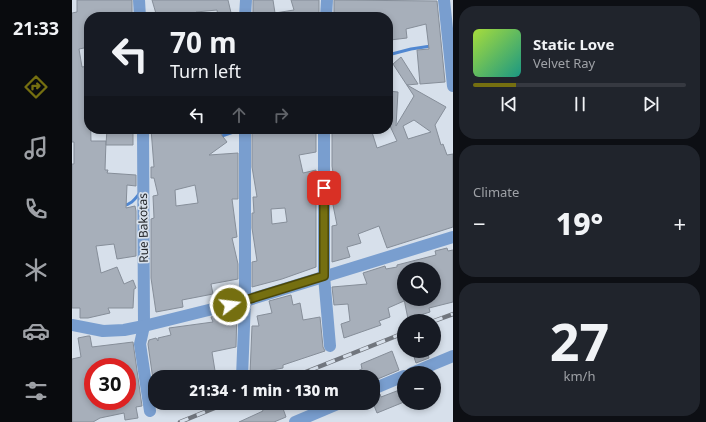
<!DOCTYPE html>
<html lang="en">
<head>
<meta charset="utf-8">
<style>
  :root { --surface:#171b24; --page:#20242c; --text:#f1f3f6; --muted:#9ea1a6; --line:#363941; --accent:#756f10 }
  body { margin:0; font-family:"Noto Sans",sans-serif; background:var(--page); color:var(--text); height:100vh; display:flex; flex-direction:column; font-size:15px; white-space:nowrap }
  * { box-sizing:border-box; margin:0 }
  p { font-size:13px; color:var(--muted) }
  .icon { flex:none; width:22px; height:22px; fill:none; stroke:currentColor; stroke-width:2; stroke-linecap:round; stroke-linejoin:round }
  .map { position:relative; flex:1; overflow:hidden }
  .side { display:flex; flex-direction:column; gap:6px; padding:6px; background:#0d0f14; width:253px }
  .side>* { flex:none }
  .banner { position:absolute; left:12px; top:12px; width:309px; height:122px; border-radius:16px; box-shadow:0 2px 6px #0003; background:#171b24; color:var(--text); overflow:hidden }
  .buttons { position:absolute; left:325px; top:262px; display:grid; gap:8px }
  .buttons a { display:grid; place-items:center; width:44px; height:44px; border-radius:50%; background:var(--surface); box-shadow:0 2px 6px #0003; font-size:20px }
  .speed { position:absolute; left:12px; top:358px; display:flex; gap:8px; font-size:20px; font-weight:700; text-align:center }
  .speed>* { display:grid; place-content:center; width:52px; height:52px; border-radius:50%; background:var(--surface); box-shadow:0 2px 6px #0003; line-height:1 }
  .speed .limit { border:6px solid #d22; background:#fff; color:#111 }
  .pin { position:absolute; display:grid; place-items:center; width:34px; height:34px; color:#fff; margin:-17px; border-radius:8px; box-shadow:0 2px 6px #0006 }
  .me { position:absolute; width:44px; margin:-22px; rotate:75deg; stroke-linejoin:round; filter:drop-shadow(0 0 3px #0008) }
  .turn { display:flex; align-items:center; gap:14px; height:84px; padding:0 20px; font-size:18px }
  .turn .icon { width:52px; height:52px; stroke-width:2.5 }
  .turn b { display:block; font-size:28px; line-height:34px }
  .lanes { display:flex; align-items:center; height:38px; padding:0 20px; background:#0003; justify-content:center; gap:20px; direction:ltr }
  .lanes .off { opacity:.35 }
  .big { font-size:30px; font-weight:800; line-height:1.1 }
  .side .tile { flex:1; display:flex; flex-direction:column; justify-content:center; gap:6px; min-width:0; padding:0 14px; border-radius:16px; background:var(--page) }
  .side .dial { align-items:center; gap:0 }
  .dial b { font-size:52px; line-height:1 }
  .song { display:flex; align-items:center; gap:12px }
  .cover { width:48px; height:48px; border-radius:6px; background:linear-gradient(135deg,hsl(80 70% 55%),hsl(170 70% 35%)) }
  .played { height:4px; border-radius:2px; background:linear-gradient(90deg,var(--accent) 20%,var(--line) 20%) }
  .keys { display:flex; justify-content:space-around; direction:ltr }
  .heat { display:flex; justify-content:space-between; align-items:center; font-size:22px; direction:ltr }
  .trip { position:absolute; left:76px; top:370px; width:232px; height:40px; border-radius:16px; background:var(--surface); box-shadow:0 2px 6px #0003; font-weight:800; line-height:40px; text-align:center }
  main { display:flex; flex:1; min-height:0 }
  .menu { display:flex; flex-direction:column; width:72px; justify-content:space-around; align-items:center; background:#090b0e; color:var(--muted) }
  .menu .icon { width:28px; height:28px }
  .menu .selected { color:var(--accent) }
  .menu b { font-size:18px; color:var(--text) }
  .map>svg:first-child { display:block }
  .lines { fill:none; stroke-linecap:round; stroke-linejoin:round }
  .stream { stroke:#5087d1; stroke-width:3 }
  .building { fill:#a7afba; stroke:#868e99; fill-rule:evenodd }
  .minor { stroke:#799ecf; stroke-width:12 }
  .rail-casing { stroke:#71767e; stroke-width:4.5 }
  .rail { stroke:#d7e0eb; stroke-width:3; stroke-dasharray:9; stroke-linecap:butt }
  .route-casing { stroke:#4c480a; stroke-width:10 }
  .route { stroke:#756f10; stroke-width:7 }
  .labels { text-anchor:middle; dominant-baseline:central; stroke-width:3.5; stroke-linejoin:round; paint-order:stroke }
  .street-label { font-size:12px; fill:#212428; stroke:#d7e0eb }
</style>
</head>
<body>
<main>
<nav class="menu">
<b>21:33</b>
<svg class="icon selected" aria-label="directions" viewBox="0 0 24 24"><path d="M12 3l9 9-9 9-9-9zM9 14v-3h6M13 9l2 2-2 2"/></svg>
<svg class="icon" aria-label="music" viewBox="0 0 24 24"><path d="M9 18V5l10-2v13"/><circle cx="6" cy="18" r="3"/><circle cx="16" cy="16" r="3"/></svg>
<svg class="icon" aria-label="phone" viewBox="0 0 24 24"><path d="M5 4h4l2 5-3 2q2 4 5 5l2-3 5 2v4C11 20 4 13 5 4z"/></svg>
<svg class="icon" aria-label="climate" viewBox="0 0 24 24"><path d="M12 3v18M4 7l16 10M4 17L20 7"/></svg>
<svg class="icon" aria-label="car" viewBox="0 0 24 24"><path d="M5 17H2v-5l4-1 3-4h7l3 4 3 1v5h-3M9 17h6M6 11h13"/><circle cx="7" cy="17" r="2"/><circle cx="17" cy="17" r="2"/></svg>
<svg class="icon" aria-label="filters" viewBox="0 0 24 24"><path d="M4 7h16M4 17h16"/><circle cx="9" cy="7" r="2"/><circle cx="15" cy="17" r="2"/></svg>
</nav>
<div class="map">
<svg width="381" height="422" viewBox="0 0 381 422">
  <rect width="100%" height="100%" fill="#d7e0eb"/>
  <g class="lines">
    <!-- stream -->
    <g class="stream">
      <path d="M316 55 339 49 359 46"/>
      <path d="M147 137 170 129"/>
      <path d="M52 205C59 205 63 199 67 194"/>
    </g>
  </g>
  <!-- building -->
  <g class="building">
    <path d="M5 0H60V17H17V47L7 49 10 67 17 66 19 141H34L33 170H36L35 173 64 175V186L55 185 54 208 63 206 64 211V256L45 259 42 244 24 246 29 273 45 267 52 284 61 280 64 288 62 289 61 308H36L38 313 16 318H8V308H0V164H2V142H0V13L5 12Z"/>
    <path d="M80 0H156L160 17H146L145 10 124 12 125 17H85Z"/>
    <path d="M181 0H201L203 13 222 10 219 0H247V17H181Z"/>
    <path d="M262 0 365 1 373 82 348 84 345 50 357 49 354 24 334 29 335 38 318 40 316 39V17H262Z"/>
    <path d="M329 57 346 84 335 85 374 107 363 125 369 145 371 144 375 155 381 154V227L315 248 307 226 286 234 289 243 275 247 278 257 260 262V226L265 225 260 200V186H263L260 166V129H299L305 148 325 141 318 126 316 127V91L326 92 324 126 342 96 321 64ZM342 120 359 132 336 139 331 126Z"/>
    <path d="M35 129H61V145H34Z"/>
    <path d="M79 129H145L155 142 137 155 166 153V199H160L165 237 160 238 166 264V279L139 284 141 294 110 300 111 307 84 312 79 278V219L82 218 81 196 86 195 82 178H79V167H82ZM123 185 126 203 104 206 103 190Z"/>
    <path d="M180 129H222L223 133 244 130V152L227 155 231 173 244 170V267L210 279 180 287V262L185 261 180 228V213H182L181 197H185L180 167ZM213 208 215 222 200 224 199 209Z"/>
    <path d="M375 248 376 251 381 250V302L357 308 358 312 336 319 332 299H362V269H332V301L316 308 318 317 307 321 309 325 272 338 269 324 278 321 276 304 262 305 260 287 295 284 291 273 313 266 314 269 325 267V265L364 255 363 251Z"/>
    <path d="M219 295 221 305 228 303 231 320 248 317 251 347 253 351 211 365V368L178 374 180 326H187L185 316 200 313 197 301Z"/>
    <path d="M165 311 164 347 140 352 144 377H83V394L76 344 77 340 84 338 86 341V338L99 335 97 328 141 322 139 317Z"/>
    <path d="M16 336H18L20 347 61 342 70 406 64 407 66 418 53 420 52 413 28 418 21 422H0V359L9 357 6 338ZM21 367H55V401H35L21 404Z"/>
    <path d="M320 351 327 370 301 381V377H271L290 369 289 364Z"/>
    <path d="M340 351H355L357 358 344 363Z"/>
    <path d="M330 389 332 402 305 413 301 403V396L308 394 309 397Z"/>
    <path d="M188 403H209L214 417 202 422H167L191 411Z"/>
  </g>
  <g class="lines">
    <!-- minor -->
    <g class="minor">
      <path d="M67 0 68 17"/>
      <path d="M372 0 381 86"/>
      <path d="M173 17 174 0"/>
      <path d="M254 17 255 0"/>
      <path d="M71 129 72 326 68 344 78 411"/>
      <path d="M252 129V276L258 346"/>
      <path d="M0 325 31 331 52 330 72 326 173 301 381 237"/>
      <path d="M340 373 381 356"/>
      <path d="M170 377 173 301V129"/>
      <path d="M301 389 332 376"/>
      <path d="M223 422 268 403"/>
    </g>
    <defs>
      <g id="rail">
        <path d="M362 321 381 314"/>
        <path d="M221 377 332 333"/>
        <path d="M108 422 155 403"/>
      </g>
    </defs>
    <!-- rail casing -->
    <use href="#rail" class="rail-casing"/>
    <!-- rail -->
    <use href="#rail" class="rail"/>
  </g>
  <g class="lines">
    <defs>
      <path id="route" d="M158 305 252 276V188"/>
    </defs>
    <!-- route casing -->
    <use href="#route" class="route-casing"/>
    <!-- route -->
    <use href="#route" class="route"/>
  </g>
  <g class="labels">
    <!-- street labels -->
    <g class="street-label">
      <text transform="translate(71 228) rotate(-91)">Rue Bakotas</text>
    </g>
  </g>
</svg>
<div class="buttons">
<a><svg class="icon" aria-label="search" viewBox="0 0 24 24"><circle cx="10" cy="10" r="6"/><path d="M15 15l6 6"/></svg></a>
<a>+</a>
<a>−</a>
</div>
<div class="speed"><div class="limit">30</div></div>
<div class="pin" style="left:252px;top:188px;background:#d93025"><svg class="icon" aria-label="arrive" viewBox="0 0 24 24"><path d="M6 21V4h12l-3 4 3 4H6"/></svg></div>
<svg class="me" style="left:158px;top:305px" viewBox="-20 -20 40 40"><circle r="17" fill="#756f10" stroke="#fff" stroke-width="3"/><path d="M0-11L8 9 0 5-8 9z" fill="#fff"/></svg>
<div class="trip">21:34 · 1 min · 130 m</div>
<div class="banner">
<div class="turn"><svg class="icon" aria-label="left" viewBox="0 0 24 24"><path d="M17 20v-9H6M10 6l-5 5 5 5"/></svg><div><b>70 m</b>Turn left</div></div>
<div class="lanes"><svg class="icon" aria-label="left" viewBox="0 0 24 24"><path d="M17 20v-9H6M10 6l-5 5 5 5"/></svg><svg class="icon off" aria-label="ahead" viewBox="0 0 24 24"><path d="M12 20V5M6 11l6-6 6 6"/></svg><svg class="icon off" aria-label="right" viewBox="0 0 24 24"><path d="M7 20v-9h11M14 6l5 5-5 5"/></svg></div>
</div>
</div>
<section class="side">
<div class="tile">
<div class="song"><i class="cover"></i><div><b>Static Love</b><p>Velvet Ray</p></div></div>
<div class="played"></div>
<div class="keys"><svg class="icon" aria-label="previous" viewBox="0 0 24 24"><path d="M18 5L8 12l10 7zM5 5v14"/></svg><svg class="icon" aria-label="pause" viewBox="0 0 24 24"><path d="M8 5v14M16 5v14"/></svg><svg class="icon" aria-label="next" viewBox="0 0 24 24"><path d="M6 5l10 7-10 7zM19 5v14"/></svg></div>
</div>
<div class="tile"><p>Climate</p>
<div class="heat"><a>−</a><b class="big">19°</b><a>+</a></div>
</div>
<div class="tile dial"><b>27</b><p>km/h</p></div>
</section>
</main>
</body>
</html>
